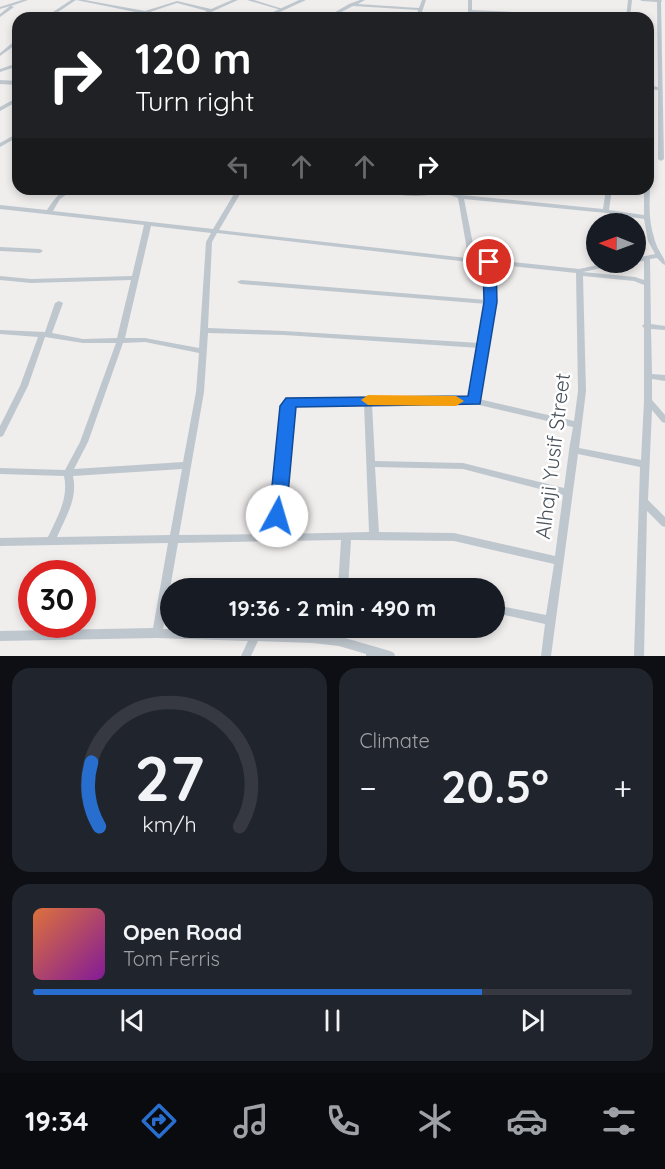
<!DOCTYPE html>
<html lang="en">
<head>
<meta charset="utf-8">
<style>
  :root { --surface:#171b24; --page:#20242c; --text:#f1f3f6; --muted:#9ea1a6; --line:#363941; --accent:#286ecf }
  body { margin:0; font-family:Quicksand,sans-serif; background:var(--page); color:var(--text); height:100vh; display:flex; flex-direction:column; font-size:22px; white-space:nowrap }
  * { box-sizing:border-box; margin:0 }
  p { font-size:20px; color:var(--muted) }
  .icon { flex:none; width:33px; height:33px; fill:none; stroke:currentColor; stroke-width:2; stroke-linecap:round; stroke-linejoin:round }
  .map { position:relative; height:656px; overflow:hidden }
  .panel { display:flex; flex-direction:column; gap:12px; padding:12px; background:#0d0f14; flex:1 }
  .panel>* { flex:none }
  .hud { position:absolute; left:12px; top:12px; width:642px; height:183px; border-radius:18px; box-shadow:0 3px 9px #0003; background:#202124; color:#fff; overflow:hidden }
  .needle { width:39px; rotate:271deg }
  .controls { position:absolute; left:586px; top:213px; display:grid; gap:12px }
  .controls a { display:grid; place-items:center; width:60px; height:60px; border-radius:50%; background:var(--surface); box-shadow:0 3px 9px #0003; font-size:30px }
  .speed { position:absolute; left:18px; top:560px; display:flex; gap:12px; font-size:30px; font-weight:700; text-align:center }
  .speed>* { display:grid; place-content:center; width:78px; height:78px; border-radius:50%; background:var(--surface); box-shadow:0 3px 9px #0003; line-height:1 }
  .speed .limit { border:9px solid #d22; background:#fff; color:#111 }
  .pin { position:absolute; display:grid; place-items:center; width:51px; height:51px; color:#fff; margin:-26px; border:3px solid #fff; border-radius:50%; box-shadow:0 2px 6px #0007 }
  .me { position:absolute; width:66px; margin:-33px; rotate:6deg; stroke-linejoin:round; filter:drop-shadow(0 0 4px #0008) }
  .turn { display:flex; align-items:center; gap:21px; height:126px; padding:0 24px; font-size:27px }
  .turn .icon { width:78px; height:78px; stroke-width:2.5 }
  .turn b { display:block; font-size:42px; line-height:51px }
  .lanes { display:flex; align-items:center; height:57px; padding:0 24px; background:#0003; justify-content:center; gap:30px; direction:ltr }
  .lanes .off { opacity:.35 }
  .big { font-size:45px; font-weight:800; line-height:1.1 }
  .panel .tile { flex:1; display:flex; flex-direction:column; justify-content:center; gap:9px; min-width:0; padding:0 21px; border-radius:18px; background:var(--page) }
  .panel .dial { align-items:center; gap:0 }
  .dial svg { height:156px; overflow:visible; fill:none; stroke:var(--line); stroke-width:7; stroke-linecap:round; text-anchor:middle }
  .dial text { fill:var(--text); stroke:none }
  .song { display:flex; align-items:center; gap:18px }
  .cover { width:72px; height:72px; border-radius:9px; background:linear-gradient(135deg,hsl(20 70% 55%),hsl(290 70% 35%)) }
  .played { height:6px; border-radius:3px; background:linear-gradient(90deg,var(--accent) 75%,var(--line) 75%) }
  .keys { display:flex; justify-content:space-around; direction:ltr }
  .heat { display:flex; justify-content:space-between; align-items:center; font-size:33px; direction:ltr }
  .panel .tiles { flex:1; display:grid; gap:12px; grid-template-columns:1fr 1fr }
  .tile:last-child { grid-column:span 2 }
  .trip { position:absolute; left:160px; top:578px; width:345px; height:60px; border-radius:30px; background:var(--surface); box-shadow:0 3px 9px #0003; font-weight:800; line-height:60px; text-align:center }
  .tab-bar { display:flex; height:96px; justify-content:space-around; align-items:center; background:#090b0e; color:var(--muted) }
  .tab-bar .icon { width:42px; height:42px }
  .tab-bar .on { color:var(--accent) }
  .tab-bar b { font-size:27px; color:var(--text) }
  .map>svg:first-child { display:block }
  .lines { fill:none; stroke-linecap:round; stroke-linejoin:round }
  .minor { fill:#bfc7ce; fill-rule:evenodd }
  .tertiary { fill:#bfc7ce; fill-rule:evenodd }
  .route { fill:#1a73e8; stroke:#114b97; stroke-width:1.5 }
  .slow { fill:#f59e0b }
  .labels { text-anchor:middle; dominant-baseline:central; stroke-width:5; stroke-linejoin:round; paint-order:stroke }
  .street-label { font-size:21px; fill:#475059; stroke:#fff }
</style>
</head>
<body>
<div class="map">
<svg width="665" height="656" viewBox="0 0 665 656">
  <rect width="100%" height="100%" fill="#f0eded"/>
  <g class="lines">
    <!-- minor -->
    <g class="minor">
      <path d="M22 0H28L11 6 14 7 0 17V14L10 6 0 9V7Z"/>
      <path d="M71 0H85L145 11 177 1 211 9 232 0H238L198 18H192L207 11 177 3 132 18H126L140 13 76 0 49 18H44Z"/>
      <path d="M247 0H254L283 9 281 10Z"/>
      <path d="M360 0H365L358 4 419 8 422 0H426L420 18H416L418 10 353 6 330 18H325L349 4Z"/>
      <path d="M468 0H472V10L619 17 621 18H591L472 12V18H468Z"/>
      <path d="M628 0H632L630 18H626Z"/>
      <path d="M640 0H661L662 1 661 2 664 159 661 161 658 159V90L648 89V85L658 87 657 2 642 1Z"/>
      <path d="M16 40H18V43L0 56V53Z"/>
      <path d="M18 63V66L0 72V69Z"/>
      <path d="M18 97V101L0 111V107Z"/>
      <path d="M18 133V137L0 147V143Z"/>
      <path d="M648 157 652 158C651 182 647 207 652 230 654 237 656 246 660 252 663 258 665 258 665 265L663 264 657 258 650 259 651 324 665 326V330L651 329 652 374 665 375V381L652 379V400L665 415V423L662 422 652 410 648 500 665 517V527L662 526 647 511 644 656H634L640 467 578 454 551 656H541L545 624 495 613V605L546 615 554 564 454 541 351 540 348 588H338L341 540 178 543 163 629 312 633 334 636 335 627H345V638L390 651 394 653 395 656H366V654L339 646 312 643 258 641 251 656H241L248 641 157 638 0 641V631L153 628 168 543 0 546V538L48 537C57 517 69 499 64 476L0 474V468L65 470 80 442 116 343H83L45 337 28 386 3 436 0 437V426L20 386 38 337 0 334V330L45 332 55 303 59 301 63 303 52 333 83 339 117 338 131 280 31 283 0 280V276L31 279 132 276 144 225 0 209V205L47 210C54 200 60 189 74 189L60 199 53 211 213 229 237 189H243L219 230 467 258 466 244 458 198C444 191 430 196 415 196 402 196 389 193 376 191L373 189C387 189 401 192 416 192 432 192 447 187 462 195L603 209 606 189H612L609 210 644 215V189H648ZM464 199 606 213 644 219 648 241 655 254 636 258V262L644 261V280L635 277 583 272 628 262H612L579 269 474 258 473 244ZM151 226 211 233 206 242 199 348 145 338H125ZM217 233 486 264 487 300 241 280 237 282 241 284 487 304 480 343 284 331 208 328 212 242ZM493 264 576 273 578 391 574 421 479 399 495 302ZM583 276 634 281 644 285V324L642 326 644 328V401L641 460 579 448 586 391ZM208 333 284 335 480 348 471 398 371 399 368 397 365 399 289 400 284 406 271 534 179 535 204 392ZM145 342 199 353 196 392 183 462 74 469 88 442 123 343ZM364 404 369 532 280 534 292 407 294 405ZM372 404H475L573 427 569 450V451L564 488 463 463 375 461ZM375 467 463 469 563 495 555 556 454 533 379 532ZM182 469 170 535 57 537C66 516 78 499 73 476Z"/>
      <path d="M0 247 40 249 43 251 40 253 0 251Z"/>
      <path d="M387 582 402 585 403 588H383L382 586 383 583Z"/>
    </g>
    <!-- tertiary -->
    <g class="tertiary">
      <path d="M299 0H306L267 18H260Z"/>
      <path d="M0 80 18 81V85L0 84Z"/>
    </g>
  </g>
  <!-- route -->
  <path class="route" d="M489 258 496 262 497 302 480 404 296 407 286 516 283 521 277 523 271 521 269 516 280 406 286 398 468 396 484 302 483 262Z"/>
  <!-- slow -->
  <path class="slow" d="M368 395 456 396 464 401 456 406 368 405 361 400Z"/>
  <g class="labels">
    <!-- street labels -->
    <g class="street-label">
      <text transform="translate(552 456) rotate(-83)">Alhaji Yusif Street</text>
    </g>
  </g>
</svg>
<div class="controls">
<a><svg class="needle" viewBox="-14 -14 28 28"><path d="M0-13l5 13h-10z" fill="#e53935"/><path d="M0 13l5-13h-10z" fill="#9ea1a6"/></svg></a>
</div>
<div class="speed"><div class="limit">30</div></div>
<div class="pin" style="left:489px;top:262px;background:#d93025"><svg class="icon" aria-label="arrive" viewBox="0 0 24 24"><path d="M6 21V4h12l-3 4 3 4H6"/></svg></div>
<svg class="me" style="left:277px;top:516px" viewBox="-20 -20 40 40"><circle r="19" fill="#fff"/><path d="M0-13L10 11 0 6-10 11z" fill="#1a73e8"/></svg>
<div class="trip">19:36 · 2 min · 490 m</div>
<div class="hud">
<div class="turn"><svg class="icon" aria-label="right" viewBox="0 0 24 24"><path d="M7 20v-9h11M14 6l5 5-5 5"/></svg><div><b>120 m</b>Turn right</div></div>
<div class="lanes"><svg class="icon off" aria-label="left" viewBox="0 0 24 24"><path d="M17 20v-9H6M10 6l-5 5 5 5"/></svg><svg class="icon off" aria-label="ahead" viewBox="0 0 24 24"><path d="M12 20V5M6 11l6-6 6 6"/></svg><svg class="icon off" aria-label="ahead" viewBox="0 0 24 24"><path d="M12 20V5M6 11l6-6 6 6"/></svg><svg class="icon" aria-label="right" viewBox="0 0 24 24"><path d="M7 20v-9h11M14 6l5 5-5 5"/></svg></div>
</div>
</div>
<section class="panel">
<div class="tiles">
<div class="tile dial"><svg viewBox="0 0 100 80">
<path d="M14 69A42 42 0 1 1 86 69"/>
<path d="M14 69A42 42 0 0 1 10 36" stroke="#286ecf"/>
<text x="50" y="56" font-size="32" font-weight="700">27</text>
<text x="50" y="72" font-size="11">km/h</text>
</svg></div>
<div class="tile"><p>Climate</p>
<div class="heat"><a>−</a><b class="big">20.5°</b><a>+</a></div>
</div>
<div class="tile">
<div class="song"><i class="cover"></i><div><b>Open Road</b><p>Tom Ferris</p></div></div>
<div class="played"></div>
<div class="keys"><svg class="icon" aria-label="previous" viewBox="0 0 24 24"><path d="M18 5L8 12l10 7zM5 5v14"/></svg><svg class="icon" aria-label="pause" viewBox="0 0 24 24"><path d="M8 5v14M16 5v14"/></svg><svg class="icon" aria-label="next" viewBox="0 0 24 24"><path d="M6 5l10 7-10 7zM19 5v14"/></svg></div>
</div>
</div>
</section>
<nav class="tab-bar">
<b>19:34</b>
<svg class="icon on" aria-label="directions" viewBox="0 0 24 24"><path d="M12 3l9 9-9 9-9-9zM9 14v-3h6M13 9l2 2-2 2"/></svg>
<svg class="icon" aria-label="music" viewBox="0 0 24 24"><path d="M9 18V5l10-2v13"/><circle cx="6" cy="18" r="3"/><circle cx="16" cy="16" r="3"/></svg>
<svg class="icon" aria-label="phone" viewBox="0 0 24 24"><path d="M5 4h4l2 5-3 2q2 4 5 5l2-3 5 2v4C11 20 4 13 5 4z"/></svg>
<svg class="icon" aria-label="climate" viewBox="0 0 24 24"><path d="M12 3v18M4 7l16 10M4 17L20 7"/></svg>
<svg class="icon" aria-label="car" viewBox="0 0 24 24"><path d="M5 17H2v-5l4-1 3-4h7l3 4 3 1v5h-3M9 17h6M6 11h13"/><circle cx="7" cy="17" r="2"/><circle cx="17" cy="17" r="2"/></svg>
<svg class="icon" aria-label="filters" viewBox="0 0 24 24"><path d="M4 7h16M4 17h16"/><circle cx="9" cy="7" r="2"/><circle cx="15" cy="17" r="2"/></svg>
</nav>
</body>
</html>
